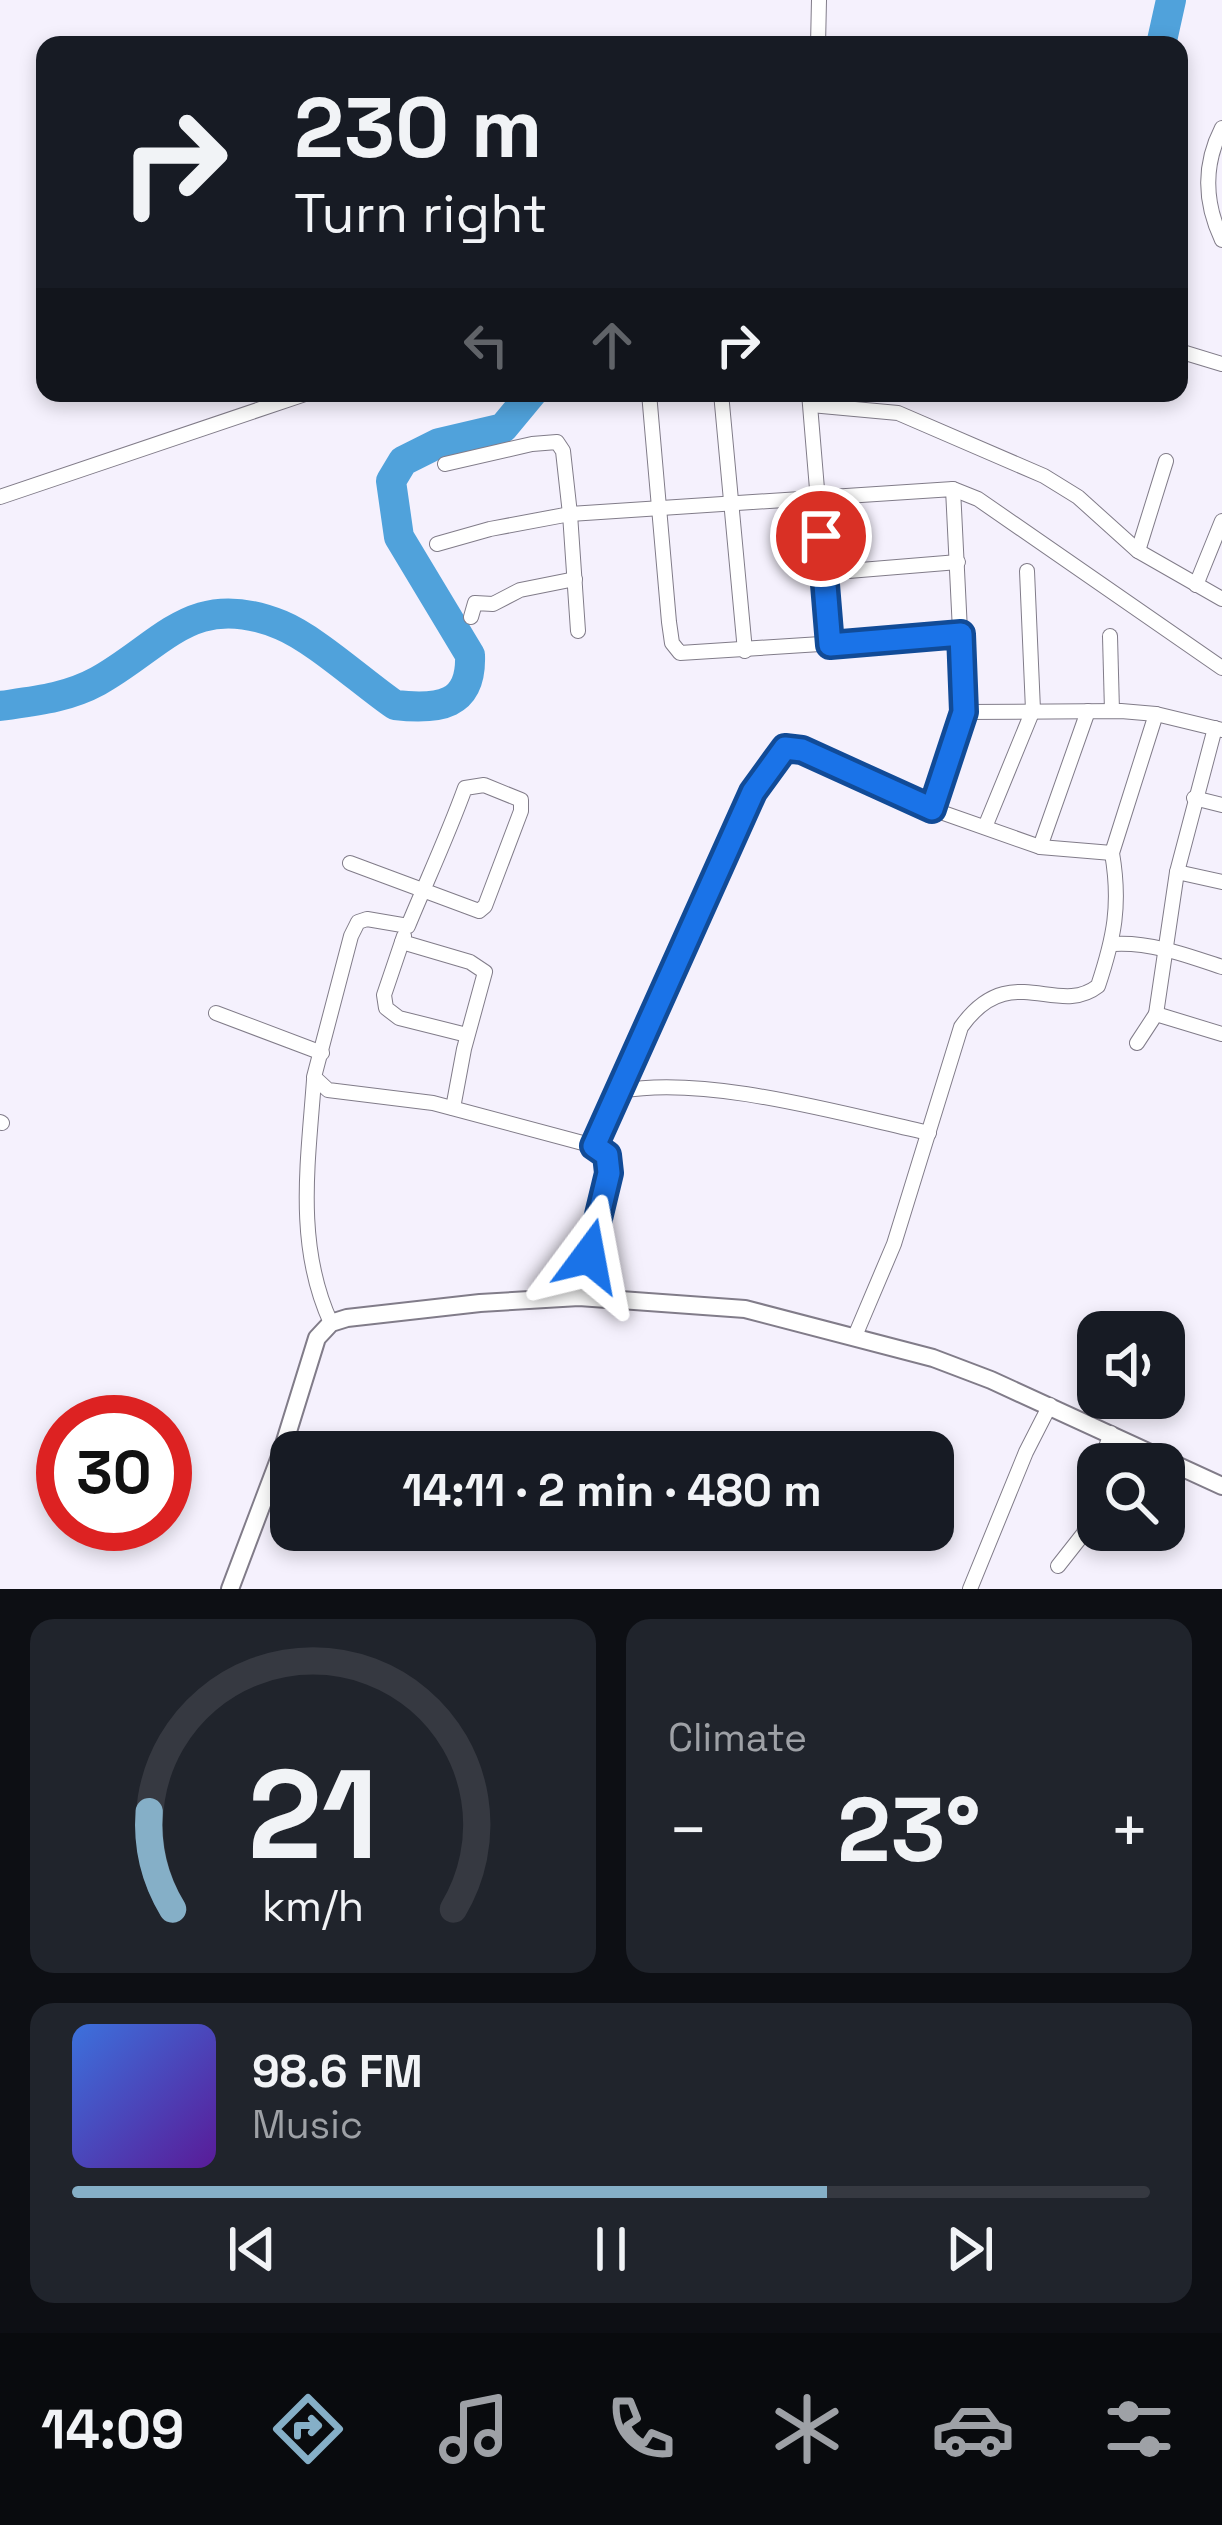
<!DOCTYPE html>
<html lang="en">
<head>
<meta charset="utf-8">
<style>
  :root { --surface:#171b24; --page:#20242c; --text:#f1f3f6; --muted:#9ea1a6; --line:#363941; --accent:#85afc7 }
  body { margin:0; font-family:"Space Grotesk",sans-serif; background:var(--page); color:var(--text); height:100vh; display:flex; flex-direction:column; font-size:45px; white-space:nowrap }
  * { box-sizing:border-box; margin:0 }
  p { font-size:39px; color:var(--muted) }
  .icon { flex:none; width:66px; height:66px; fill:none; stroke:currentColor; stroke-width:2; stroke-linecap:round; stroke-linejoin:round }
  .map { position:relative; height:1589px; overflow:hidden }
  .panel { display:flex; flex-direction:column; gap:30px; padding:30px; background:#0d0f14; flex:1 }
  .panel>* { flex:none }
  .top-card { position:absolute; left:36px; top:36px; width:1152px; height:366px; border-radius:24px; box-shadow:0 6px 18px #0003; background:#171b24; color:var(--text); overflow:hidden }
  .tools { position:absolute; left:1077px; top:1311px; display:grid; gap:24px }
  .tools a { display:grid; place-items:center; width:108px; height:108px; border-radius:24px; background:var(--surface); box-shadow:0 6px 18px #0003; font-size:60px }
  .speed { position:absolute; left:36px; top:1395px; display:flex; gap:24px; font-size:60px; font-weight:700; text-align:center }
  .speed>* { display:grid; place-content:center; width:156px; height:156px; border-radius:50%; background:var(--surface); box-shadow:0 6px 18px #0003; line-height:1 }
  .speed .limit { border:18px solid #d22; background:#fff; color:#111 }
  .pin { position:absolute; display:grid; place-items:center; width:102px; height:102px; color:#fff; margin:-51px; border:6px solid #fff; border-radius:50%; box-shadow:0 3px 12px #0007 }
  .me { position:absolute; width:132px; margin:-66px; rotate:13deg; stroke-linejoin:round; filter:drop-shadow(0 0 9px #0008) }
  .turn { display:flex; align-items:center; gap:42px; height:252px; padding:0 60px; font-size:54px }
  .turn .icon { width:156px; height:156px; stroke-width:2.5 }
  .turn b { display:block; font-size:84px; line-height:102px }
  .lanes { display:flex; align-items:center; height:114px; padding:0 60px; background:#0003; justify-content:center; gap:60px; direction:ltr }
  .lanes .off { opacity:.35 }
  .big { font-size:90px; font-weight:700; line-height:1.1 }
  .panel .tile { flex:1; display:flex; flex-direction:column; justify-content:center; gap:18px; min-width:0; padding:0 42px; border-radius:24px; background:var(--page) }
  .panel .dial { align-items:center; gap:0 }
  .dial svg { height:312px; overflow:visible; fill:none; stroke:var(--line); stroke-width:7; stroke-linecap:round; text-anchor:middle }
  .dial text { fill:var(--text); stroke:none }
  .song { display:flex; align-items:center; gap:36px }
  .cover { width:144px; height:144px; border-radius:18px; background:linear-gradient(135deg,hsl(220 70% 55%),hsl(270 70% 35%)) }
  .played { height:12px; border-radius:6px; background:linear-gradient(90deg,var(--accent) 70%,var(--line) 70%) }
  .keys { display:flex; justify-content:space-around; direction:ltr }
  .heat { display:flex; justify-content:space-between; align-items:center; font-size:66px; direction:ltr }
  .panel .tiles { flex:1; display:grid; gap:30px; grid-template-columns:1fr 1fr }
  .tile:last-child { grid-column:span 2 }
  .trip { position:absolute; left:270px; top:1431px; width:684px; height:120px; border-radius:24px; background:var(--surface); box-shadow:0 6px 18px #0003; font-weight:700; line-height:120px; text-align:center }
  .tab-bar { display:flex; height:192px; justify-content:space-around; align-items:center; background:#090b0e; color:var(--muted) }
  .tab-bar .icon { width:84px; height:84px }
  .tab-bar .current { color:var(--accent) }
  .tab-bar b { font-size:54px; color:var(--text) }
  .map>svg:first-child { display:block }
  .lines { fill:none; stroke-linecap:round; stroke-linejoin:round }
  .river { stroke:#50a2db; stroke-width:30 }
  .minor-casing { stroke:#817c89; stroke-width:16 }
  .tertiary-casing { stroke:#817c89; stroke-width:20 }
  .minor { stroke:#fff; stroke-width:14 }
  .tertiary { stroke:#fff; stroke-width:16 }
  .route-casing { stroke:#114b97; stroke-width:30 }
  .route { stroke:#1a73e8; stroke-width:21 }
</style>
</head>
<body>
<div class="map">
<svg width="1222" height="1589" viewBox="0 0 1222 1589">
  <rect width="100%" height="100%" fill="#f5f1fd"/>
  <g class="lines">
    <!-- river -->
    <g class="river">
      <path d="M1161 45 1171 0"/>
      <path d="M0 706C35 701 67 698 98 681 164 644 193 589 281 625 315 639 363 683 395 705 439 710 472 706 470 655L399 537 391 481 403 461 439 443 503 428 532 393"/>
    </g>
    <defs>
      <g id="minor">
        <path d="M818 45 819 0"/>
        <path d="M1222 128C1203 165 1204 202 1222 240"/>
        <path d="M1179 351 1222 364"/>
        <path d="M649 393 669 622 672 643 680 653 961 635"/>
        <path d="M721 393 745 651"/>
        <path d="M809 393 830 645"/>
        <path d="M811 405 898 413 1044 476 1078 497 1138 551 1222 599"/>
        <path d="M445 464 532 444 557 442 563 451 570 514 953 489 964 712 1121 711 1156 714 1222 730"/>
        <path d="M953 489 978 499 1222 668"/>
        <path d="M0 497 308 393"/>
        <path d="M437 544 490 529 570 514 578 631"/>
        <path d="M1138 551 1166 461"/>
        <path d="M824 573 958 562"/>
        <path d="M1196 585 1222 521"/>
        <path d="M471 617 475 603 493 604 520 590 575 579"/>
        <path d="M1110 636 1112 711"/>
        <path d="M1194 798 1222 805"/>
        <path d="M932 809 964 712"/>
        <path d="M985 827 1033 710 1027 571"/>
        <path d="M1040 847 1088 711"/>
        <path d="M350 863 479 911 485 906 521 811V800L484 785 465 788C448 835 427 880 408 926L367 919 358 922 351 936 314 1077 328 1090 433 1103 594 1146 607 1155 609 1173 579 1297"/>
        <path d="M1177 872 1222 882"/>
        <path d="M404 936 384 995 386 1008 399 1018 467 1035"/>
        <path d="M402 942 470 962 485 972 464 1049 453 1108"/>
        <path d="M1114 944C1151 942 1186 955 1222 967"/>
        <path d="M216 1013 322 1053"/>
        <path d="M1156 1014 1177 872 1215 728"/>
        <path d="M1137 1043 1156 1014 1222 1034"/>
        <path d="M314 1080C308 1163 295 1245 331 1323"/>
        <path d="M621 1091C707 1075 842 1114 929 1133"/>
        <path d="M0 1122 2 1123"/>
        <path d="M594 1146 753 792 785 749 802 750 932 809 1040 847 1112 853"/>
        <path d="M855 1336 894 1244 961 1027C1010 958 1057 1018 1098 986 1114 938 1121 905 1112 853L1156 714"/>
        <path d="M1100 1464 1111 1433"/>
        <path d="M1058 1566 1084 1533 1098 1471"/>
        <path d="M970 1589 1026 1452 1050 1405"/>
      </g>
      <path id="tertiary" d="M230 1589 281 1454 317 1338 331 1323 347 1318 480 1303 579 1297 745 1309 933 1358 991 1380 1222 1486"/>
    </defs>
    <!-- minor casing -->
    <use href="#minor" class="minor-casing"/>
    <!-- tertiary casing -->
    <use href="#tertiary" class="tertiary-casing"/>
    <!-- minor -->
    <use href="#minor" class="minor"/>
    <!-- tertiary -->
    <use href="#tertiary" class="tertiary"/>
  </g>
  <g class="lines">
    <defs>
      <path id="route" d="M589 1256 609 1173 607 1155 594 1146 753 792 785 748 802 750 932 809 964 712 961 634 830 645 821 536"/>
    </defs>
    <!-- route casing -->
    <use href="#route" class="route-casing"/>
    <!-- route -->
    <use href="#route" class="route"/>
  </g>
</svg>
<div class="tools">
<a><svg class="icon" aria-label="sound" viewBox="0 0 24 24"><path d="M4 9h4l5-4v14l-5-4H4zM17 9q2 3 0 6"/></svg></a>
<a><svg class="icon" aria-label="search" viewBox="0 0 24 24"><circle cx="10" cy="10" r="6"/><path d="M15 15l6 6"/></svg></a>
</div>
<div class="speed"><div class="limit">30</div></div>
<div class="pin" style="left:821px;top:536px;background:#d93025"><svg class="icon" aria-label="arrive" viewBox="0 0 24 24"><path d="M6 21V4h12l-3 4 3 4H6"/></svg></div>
<svg class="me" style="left:589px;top:1256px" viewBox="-20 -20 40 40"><path d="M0-17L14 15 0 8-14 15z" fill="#1a73e8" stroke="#fff" stroke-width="4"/></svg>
<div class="trip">14:11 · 2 min · 480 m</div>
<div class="top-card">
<div class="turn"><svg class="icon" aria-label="right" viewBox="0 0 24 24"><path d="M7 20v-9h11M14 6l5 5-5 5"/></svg><div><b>230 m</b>Turn right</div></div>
<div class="lanes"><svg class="icon off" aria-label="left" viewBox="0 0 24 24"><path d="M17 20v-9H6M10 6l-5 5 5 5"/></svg><svg class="icon off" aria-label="ahead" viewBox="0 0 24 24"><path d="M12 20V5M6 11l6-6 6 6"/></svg><svg class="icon" aria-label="right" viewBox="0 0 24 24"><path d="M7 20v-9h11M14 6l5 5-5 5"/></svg></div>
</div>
</div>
<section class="panel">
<div class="tiles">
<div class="tile dial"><svg viewBox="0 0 100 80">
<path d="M14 69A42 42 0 1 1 86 69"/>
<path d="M14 69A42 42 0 0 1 8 44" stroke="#85afc7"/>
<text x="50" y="56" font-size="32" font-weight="700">21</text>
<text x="50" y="72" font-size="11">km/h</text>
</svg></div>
<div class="tile"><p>Climate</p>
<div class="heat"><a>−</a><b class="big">23°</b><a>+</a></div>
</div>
<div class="tile">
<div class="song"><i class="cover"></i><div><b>98.6 FM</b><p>Music</p></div></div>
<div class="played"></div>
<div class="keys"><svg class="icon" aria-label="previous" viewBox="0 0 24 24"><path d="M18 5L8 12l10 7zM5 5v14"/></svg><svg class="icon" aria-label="pause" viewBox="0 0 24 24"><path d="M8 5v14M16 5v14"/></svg><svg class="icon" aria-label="next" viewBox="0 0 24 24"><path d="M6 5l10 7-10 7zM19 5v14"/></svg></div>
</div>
</div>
</section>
<nav class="tab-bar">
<b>14:09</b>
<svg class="icon current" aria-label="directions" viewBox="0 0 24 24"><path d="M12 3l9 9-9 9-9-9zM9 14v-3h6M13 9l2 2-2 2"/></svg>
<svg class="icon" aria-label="music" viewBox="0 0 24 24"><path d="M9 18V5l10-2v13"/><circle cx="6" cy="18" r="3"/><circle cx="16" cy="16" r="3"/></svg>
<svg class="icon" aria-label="phone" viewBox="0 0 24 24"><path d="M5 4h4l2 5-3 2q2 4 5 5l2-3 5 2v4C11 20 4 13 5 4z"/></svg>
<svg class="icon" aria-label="climate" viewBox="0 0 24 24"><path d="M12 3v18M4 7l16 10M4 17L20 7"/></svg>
<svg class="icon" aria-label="car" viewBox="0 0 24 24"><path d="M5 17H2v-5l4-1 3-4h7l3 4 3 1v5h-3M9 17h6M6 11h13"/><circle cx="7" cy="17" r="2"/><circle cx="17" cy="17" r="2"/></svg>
<svg class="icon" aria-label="filters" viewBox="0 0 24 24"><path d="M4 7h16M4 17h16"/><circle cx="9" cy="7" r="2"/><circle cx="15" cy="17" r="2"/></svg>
</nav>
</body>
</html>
